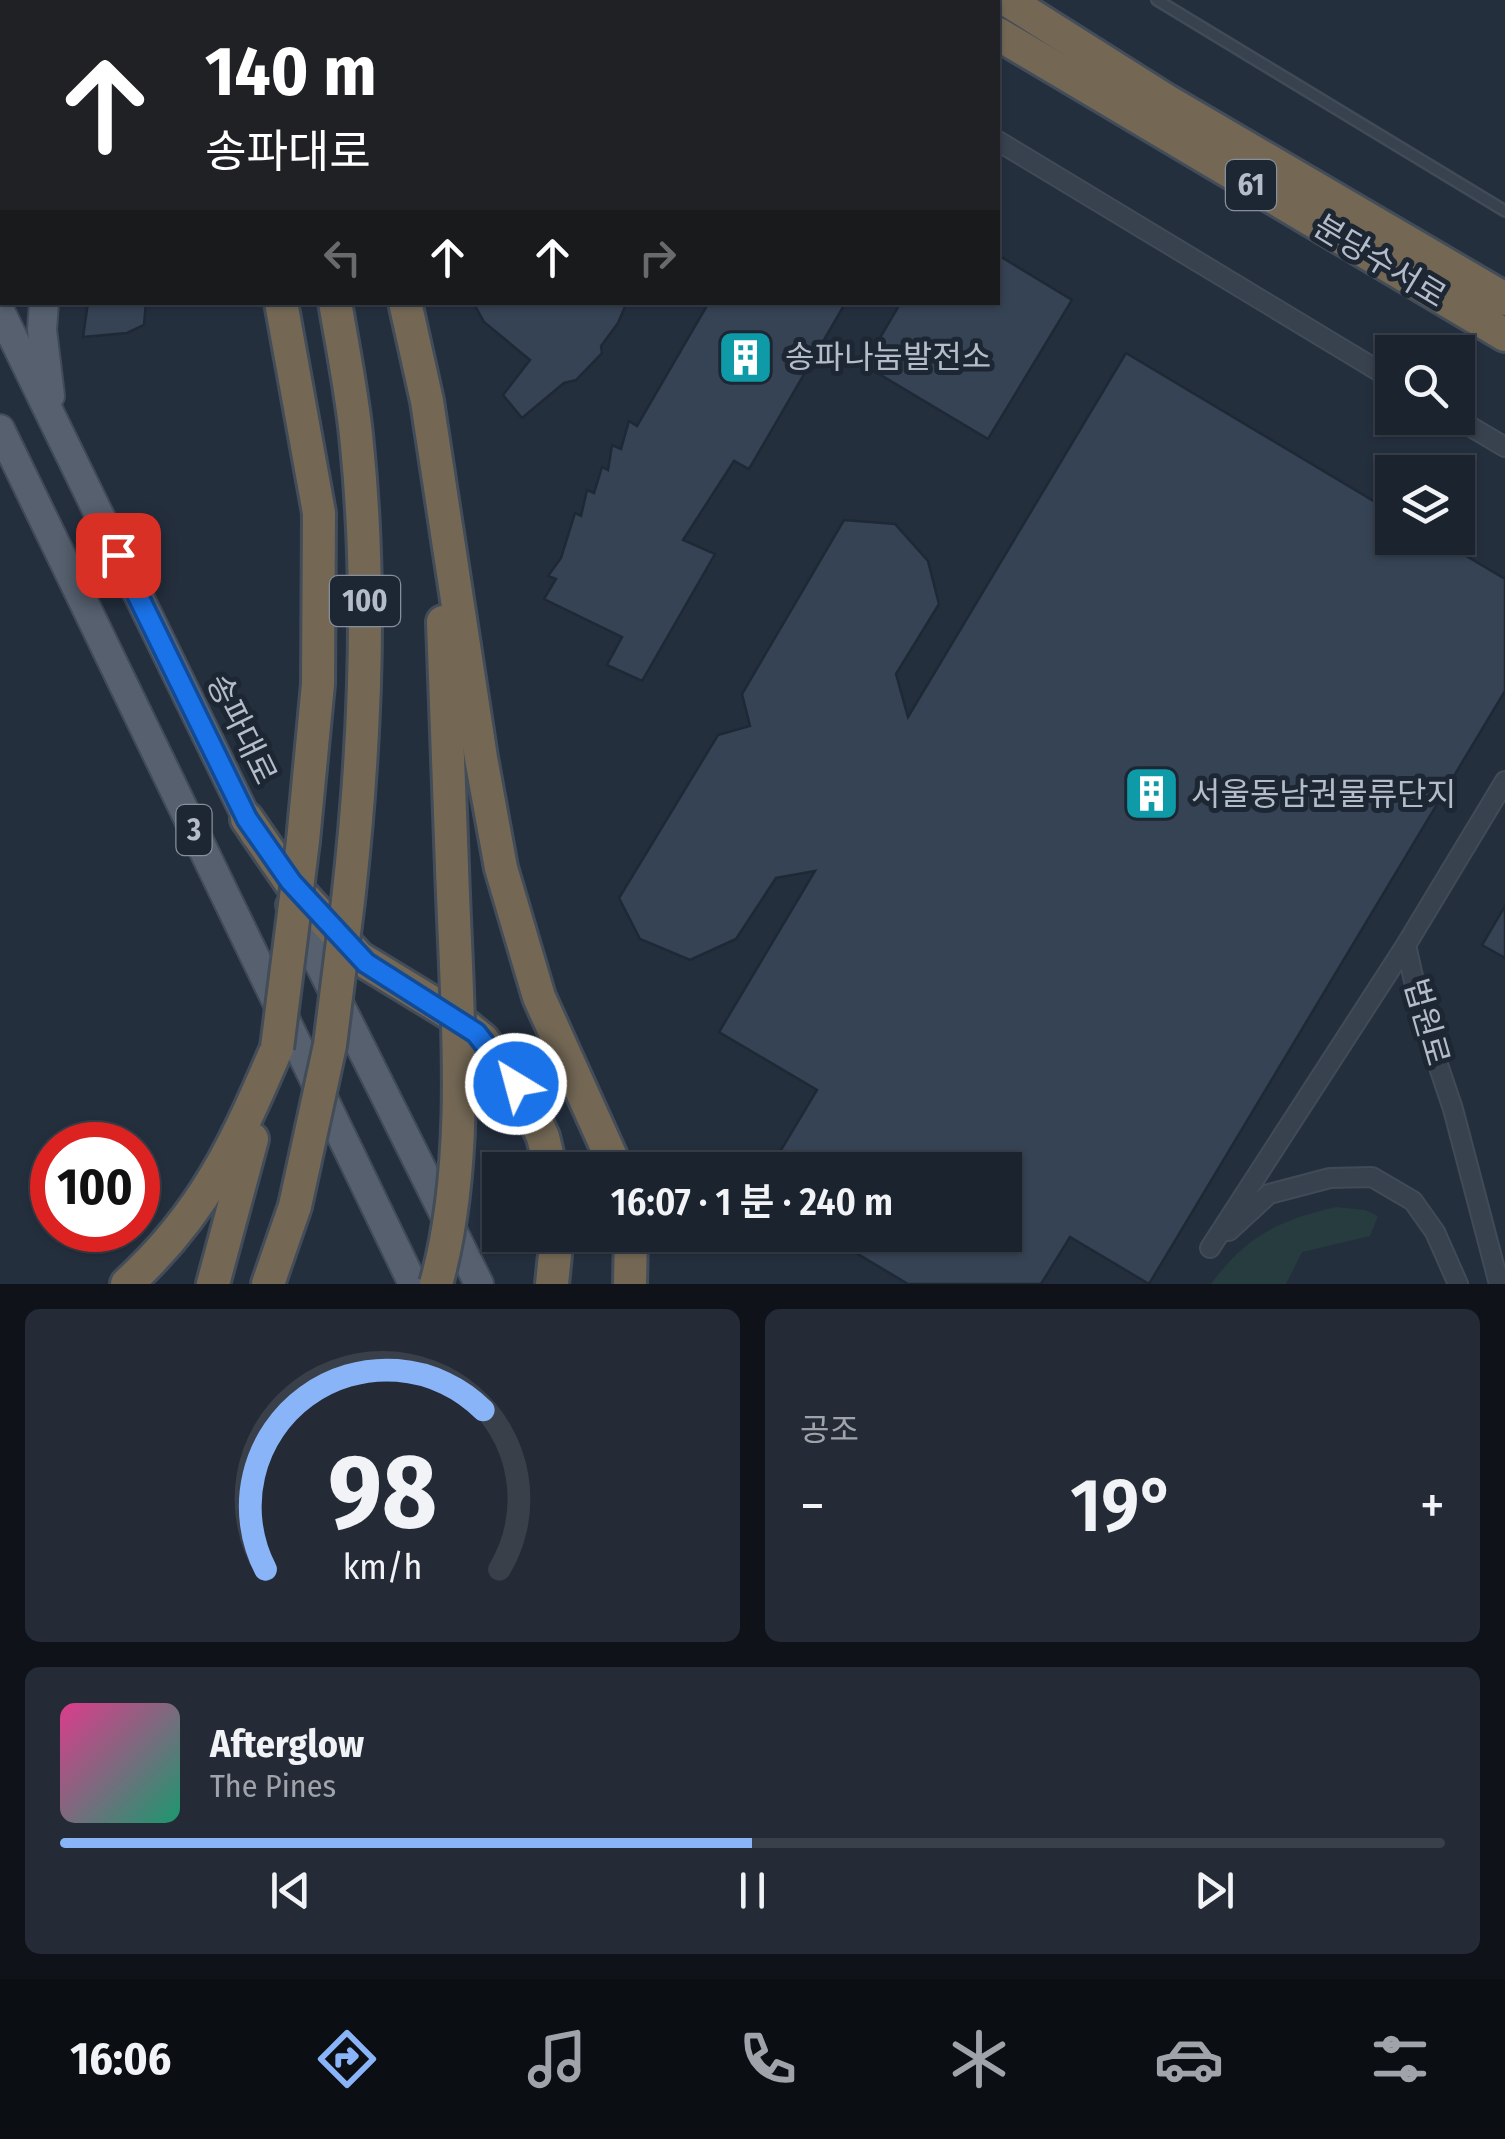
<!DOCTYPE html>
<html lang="ko">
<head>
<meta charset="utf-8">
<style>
  :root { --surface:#1b232e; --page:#242b36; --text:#f1f3f6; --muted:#a0a4aa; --line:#39404a; --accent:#8ab4f8 }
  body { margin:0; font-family:"Fira Sans Condensed","Noto Sans KR",sans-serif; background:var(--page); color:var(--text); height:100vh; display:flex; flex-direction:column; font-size:38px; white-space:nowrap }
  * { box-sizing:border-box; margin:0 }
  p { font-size:32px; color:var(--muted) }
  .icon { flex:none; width:55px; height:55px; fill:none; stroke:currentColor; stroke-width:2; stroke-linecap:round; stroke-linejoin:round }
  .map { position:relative; height:1284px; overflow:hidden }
  .drawer { display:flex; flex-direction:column; gap:25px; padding:25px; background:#0f1319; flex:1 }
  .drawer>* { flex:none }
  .hud { position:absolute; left:0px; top:0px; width:1000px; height:305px; box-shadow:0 2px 8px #0004,0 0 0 2px var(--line); background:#202124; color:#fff; overflow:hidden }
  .tools { position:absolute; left:1375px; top:335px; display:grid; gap:20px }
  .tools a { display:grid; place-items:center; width:100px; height:100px; border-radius:0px; background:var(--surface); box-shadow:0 2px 8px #0004,0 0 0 2px var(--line); font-size:50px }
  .speed { position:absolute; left:30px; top:1122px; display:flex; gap:20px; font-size:50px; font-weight:700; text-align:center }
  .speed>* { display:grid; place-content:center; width:130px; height:130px; border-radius:50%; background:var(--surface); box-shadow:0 2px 8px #0004,0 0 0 2px var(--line); line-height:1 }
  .speed .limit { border:15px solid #d22; background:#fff; color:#111 }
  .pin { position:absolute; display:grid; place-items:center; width:85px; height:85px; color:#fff; margin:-42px; border-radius:20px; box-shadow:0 5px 15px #0006 }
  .me { position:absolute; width:110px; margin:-55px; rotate:323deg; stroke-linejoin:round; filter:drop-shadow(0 0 8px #0008) }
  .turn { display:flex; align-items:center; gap:35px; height:210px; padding:0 40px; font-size:45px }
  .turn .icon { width:130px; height:130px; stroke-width:2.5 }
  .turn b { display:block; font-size:70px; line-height:85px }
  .lanes { display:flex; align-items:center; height:95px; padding:0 40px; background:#0003; justify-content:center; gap:50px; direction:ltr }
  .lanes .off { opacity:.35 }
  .big { font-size:75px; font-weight:600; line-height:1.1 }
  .drawer .card { flex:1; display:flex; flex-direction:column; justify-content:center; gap:15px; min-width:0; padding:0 35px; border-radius:15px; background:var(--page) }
  .drawer .dial { align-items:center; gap:0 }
  .dial svg { height:260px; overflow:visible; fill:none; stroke:var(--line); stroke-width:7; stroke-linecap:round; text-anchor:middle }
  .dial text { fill:var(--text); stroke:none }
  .song { display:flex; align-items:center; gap:30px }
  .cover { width:120px; height:120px; border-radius:15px; background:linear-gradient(135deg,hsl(330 70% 55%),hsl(160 70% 35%)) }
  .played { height:10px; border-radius:5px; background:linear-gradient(90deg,var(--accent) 50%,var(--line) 50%) }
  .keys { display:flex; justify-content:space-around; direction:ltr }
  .heat { display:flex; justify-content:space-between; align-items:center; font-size:55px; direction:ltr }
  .drawer .tiles { flex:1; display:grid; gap:25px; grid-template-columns:1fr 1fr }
  .card:last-child { grid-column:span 2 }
  .trip { position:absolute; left:482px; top:1152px; width:540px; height:100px; border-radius:0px; background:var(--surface); box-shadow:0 2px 8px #0004,0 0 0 2px var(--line); font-weight:600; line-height:100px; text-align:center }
  .menu { display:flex; height:160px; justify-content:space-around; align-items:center; background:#0b0e12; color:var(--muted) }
  .menu .icon { width:70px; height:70px }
  .menu .current { color:var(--accent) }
  .menu b { font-size:45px; color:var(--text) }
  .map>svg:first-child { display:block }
  .green { fill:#263c3f }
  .building { fill:#364354; stroke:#1f2835; stroke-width:2.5 }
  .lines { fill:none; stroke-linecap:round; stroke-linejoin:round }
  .lane-casing { stroke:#414a57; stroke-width:14 }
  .street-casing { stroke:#414a57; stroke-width:22 }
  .primary-casing { stroke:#414a57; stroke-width:32 }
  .highway-casing { stroke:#434c59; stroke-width:38 }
  .lane { stroke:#38414e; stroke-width:9 }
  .street { stroke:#38414e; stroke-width:18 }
  .primary { stroke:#56606e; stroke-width:28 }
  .highway { stroke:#746855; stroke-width:32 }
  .highway-bridge-casing { stroke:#434c59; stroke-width:38; stroke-linecap:butt }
  .highway-bridge { stroke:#746855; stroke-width:32 }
  .route-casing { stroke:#114b97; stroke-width:25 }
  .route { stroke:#1a73e8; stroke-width:18 }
  .labels { text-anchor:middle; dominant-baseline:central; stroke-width:10; stroke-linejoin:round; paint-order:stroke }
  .shield { fill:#1d2633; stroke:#878f9c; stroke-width:2.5 }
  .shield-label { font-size:30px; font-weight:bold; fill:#b4bcc9 }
  .street-label { font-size:32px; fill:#b4bcc9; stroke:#1d2633 }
  .poi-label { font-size:32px; fill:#b4bcc9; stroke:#1d2633; text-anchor:start }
</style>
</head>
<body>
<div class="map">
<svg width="1505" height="1284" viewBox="0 0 1505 1284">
  <rect width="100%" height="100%" fill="#242f3e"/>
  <!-- green -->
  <path class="green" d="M1336 1207 1365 1210 1378 1216 1370 1236 1302 1252 1286 1284H1211C1246 1236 1279 1220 1336 1207Z"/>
  <!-- building -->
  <g class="building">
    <path d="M998 255 1072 300 988 439 864 365 901 302H998Z"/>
    <path d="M88 302H146L144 325 127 333 83 337Z"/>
    <path d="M473 302H627L618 323 601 346 602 353 576 380 564 383 522 418 503 395 530 360 484 322Z"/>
    <path d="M709 302H846L749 469 734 461 683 540 715 554 642 681 607 665 622 637 544 599 556 579 548 576 561 558 575 513 581 516 587 490 594 493 602 467 608 470 612 445 621 449 629 421 637 426Z"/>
    <path d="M1126 353 1392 512V538H1436L1505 579V691L1149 1284 1070 1237 1041 1284H908L826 1235H1005V1170H769L817 1090 719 1032 815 871 776 878 736 939 690 960 640 939 619 898 718 735 750 726 742 694 844 520 895 524 928 561 939 604 896 674 908 717Z"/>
    <path d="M1505 906V958L1482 945Z"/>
  </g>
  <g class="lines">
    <defs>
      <path id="lane" d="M1157 0 1505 211"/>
      <g id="street">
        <path d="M761 0 765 2"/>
        <path d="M998 141 1392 379"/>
        <path d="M1456 418 1505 447"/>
        <path d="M1229 1231 1269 1194 1330 1178 1372 1177 1413 1201 1435 1232 1458 1284"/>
        <path d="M1210 1248 1406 945"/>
        <path d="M1499 1284 1453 1109 1422 1017 1406 945 1505 781"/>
      </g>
      <g id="primary">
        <path d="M95 2 96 0"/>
        <path d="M156 2 158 0"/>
        <path d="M0 67H2"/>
        <path d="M0 169 2 165"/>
        <path d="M0 255 2 252"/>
        <path d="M44 302 42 330 50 396"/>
        <path d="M0 311 255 835"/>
        <path d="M0 429 413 1284"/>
        <path d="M290 905 479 1284"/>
      </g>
      <g id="highway">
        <path d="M195 0 196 2"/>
        <path d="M258 0 259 2"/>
        <path d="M878 0 883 2"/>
        <path d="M942 0 946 2"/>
        <path d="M1007 0 1167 101 1505 299"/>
        <path d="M998 34 1505 335"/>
        <path d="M281 302 319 513 318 684 303 841"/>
        <path d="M335 302C343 350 353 398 357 445 372 597 365 750 348 901"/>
        <path d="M405 302 427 401 481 758 501 868 539 997 617 1170"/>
        <path d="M443 622 452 867"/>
        <path d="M247 819 291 883 359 958 451 1014 483 1040 526 1100 543 1137 551 1170"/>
        <path d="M127 1284C205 1213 236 1143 277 1048"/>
        <path d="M213 1284 252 1139"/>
        <path d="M268 1284 295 1206"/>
        <path d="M552 1284 557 1235"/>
        <path d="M630 1284 631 1235"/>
      </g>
    </defs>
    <!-- lane casing -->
    <use href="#lane" class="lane-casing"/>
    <!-- street casing -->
    <use href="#street" class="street-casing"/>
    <!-- primary casing -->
    <use href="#primary" class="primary-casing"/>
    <!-- highway casing -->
    <use href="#highway" class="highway-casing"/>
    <!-- lane -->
    <use href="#lane" class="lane"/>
    <!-- street -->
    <use href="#street" class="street"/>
    <!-- primary -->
    <use href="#primary" class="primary"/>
    <!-- highway -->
    <use href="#highway" class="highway"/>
    <defs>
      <g id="highway-bridge">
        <path d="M277 1048 303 841"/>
        <path d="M295 1206 330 1045 348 901"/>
        <path d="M436 1284C472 1157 456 998 452 867"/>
      </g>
    </defs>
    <!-- highway-bridge casing -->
    <use href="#highway-bridge" class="highway-bridge-casing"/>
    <!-- highway-bridge -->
    <use href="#highway-bridge" class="highway-bridge"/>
  </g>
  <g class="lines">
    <defs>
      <path id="route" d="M118 555 247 819 291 882 366 963 476 1033 516 1084"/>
    </defs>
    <!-- route casing -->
    <use href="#route" class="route-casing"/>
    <!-- route -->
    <use href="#route" class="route"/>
  </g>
  <!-- icons -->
  <defs>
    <symbol id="building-square" viewBox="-11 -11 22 22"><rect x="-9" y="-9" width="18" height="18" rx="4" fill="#0f9aa8" stroke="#1d2633"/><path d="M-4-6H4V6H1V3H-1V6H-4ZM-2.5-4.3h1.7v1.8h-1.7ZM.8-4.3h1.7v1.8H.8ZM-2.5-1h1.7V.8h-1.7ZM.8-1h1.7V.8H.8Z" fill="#fff"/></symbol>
  </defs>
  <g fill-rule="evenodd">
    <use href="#building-square" x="714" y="326" width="63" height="63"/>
    <use href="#building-square" x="1120" y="762" width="63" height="63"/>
  </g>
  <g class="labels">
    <!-- shield labels -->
    <g class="shield">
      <rect x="1226" y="160" width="50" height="50" rx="8"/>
      <rect x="330" y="576" width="70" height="50" rx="8"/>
      <rect x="176.5" y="805" width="35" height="50" rx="8"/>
    </g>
    <g class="shield-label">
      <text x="1251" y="185">61</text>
      <text x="365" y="601">100</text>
      <text x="194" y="830">3</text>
    </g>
    <!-- street labels -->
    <g class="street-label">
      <text transform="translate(1380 261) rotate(31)">분당수서로</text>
      <text transform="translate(242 729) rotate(64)">송파대로</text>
      <text transform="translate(1427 1022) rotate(74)">법원로</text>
    </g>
    <!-- poi labels -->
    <g class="poi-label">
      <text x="785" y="357">송파나눔발전소</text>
      <text x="1191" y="794">서울동남권물류단지</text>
    </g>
  </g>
</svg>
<div class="tools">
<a><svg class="icon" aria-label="search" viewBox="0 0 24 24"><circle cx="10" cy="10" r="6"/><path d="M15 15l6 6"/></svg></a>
<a><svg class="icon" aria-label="layers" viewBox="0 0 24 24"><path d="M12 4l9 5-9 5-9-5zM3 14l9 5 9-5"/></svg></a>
</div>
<div class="speed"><div class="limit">100</div></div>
<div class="pin" style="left:118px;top:555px;background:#d93025"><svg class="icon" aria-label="arrive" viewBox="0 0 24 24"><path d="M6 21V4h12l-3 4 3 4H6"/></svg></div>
<svg class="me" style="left:516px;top:1084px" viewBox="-20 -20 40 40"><circle r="17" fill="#1a73e8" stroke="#fff" stroke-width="3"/><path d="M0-11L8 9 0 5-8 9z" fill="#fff"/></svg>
<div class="trip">16:07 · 1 분 · 240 m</div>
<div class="hud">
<div class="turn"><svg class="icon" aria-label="ahead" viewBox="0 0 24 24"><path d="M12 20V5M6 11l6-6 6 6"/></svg><div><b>140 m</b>송파대로</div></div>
<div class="lanes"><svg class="icon off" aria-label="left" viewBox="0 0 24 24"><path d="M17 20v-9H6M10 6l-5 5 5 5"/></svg><svg class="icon" aria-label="ahead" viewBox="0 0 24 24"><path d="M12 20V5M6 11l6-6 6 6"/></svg><svg class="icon" aria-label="ahead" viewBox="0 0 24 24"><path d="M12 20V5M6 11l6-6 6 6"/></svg><svg class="icon off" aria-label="right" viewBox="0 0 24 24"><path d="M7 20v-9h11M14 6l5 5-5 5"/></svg></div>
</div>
</div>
<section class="drawer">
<div class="tiles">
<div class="card dial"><svg viewBox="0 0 100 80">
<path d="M14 69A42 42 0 1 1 86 69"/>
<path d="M14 69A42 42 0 0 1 81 20" stroke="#8ab4f8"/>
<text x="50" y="56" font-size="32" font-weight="700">98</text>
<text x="50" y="72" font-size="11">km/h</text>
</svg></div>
<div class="card"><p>공조</p>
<div class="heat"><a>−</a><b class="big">19°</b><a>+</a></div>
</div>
<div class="card">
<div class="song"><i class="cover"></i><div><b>Afterglow</b><p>The Pines</p></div></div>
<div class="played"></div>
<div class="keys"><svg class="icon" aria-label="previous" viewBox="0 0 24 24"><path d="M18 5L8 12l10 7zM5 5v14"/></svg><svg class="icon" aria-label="pause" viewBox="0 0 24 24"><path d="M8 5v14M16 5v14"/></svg><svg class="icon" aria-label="next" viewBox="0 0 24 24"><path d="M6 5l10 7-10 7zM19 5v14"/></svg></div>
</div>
</div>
</section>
<nav class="menu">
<b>16:06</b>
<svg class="icon current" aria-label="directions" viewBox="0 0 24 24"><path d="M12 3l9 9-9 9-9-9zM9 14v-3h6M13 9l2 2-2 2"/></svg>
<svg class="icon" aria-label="music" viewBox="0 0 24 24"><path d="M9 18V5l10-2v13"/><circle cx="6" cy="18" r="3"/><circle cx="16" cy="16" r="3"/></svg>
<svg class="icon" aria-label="phone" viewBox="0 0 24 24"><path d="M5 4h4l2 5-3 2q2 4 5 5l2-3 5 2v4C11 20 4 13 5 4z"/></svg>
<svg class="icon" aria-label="climate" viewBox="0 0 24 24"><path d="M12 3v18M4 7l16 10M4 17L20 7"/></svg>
<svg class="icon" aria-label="car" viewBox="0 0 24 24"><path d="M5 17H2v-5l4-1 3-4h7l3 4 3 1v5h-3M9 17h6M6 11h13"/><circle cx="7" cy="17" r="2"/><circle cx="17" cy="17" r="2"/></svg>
<svg class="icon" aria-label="filters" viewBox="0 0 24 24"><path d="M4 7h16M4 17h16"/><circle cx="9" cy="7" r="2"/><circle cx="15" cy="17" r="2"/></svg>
</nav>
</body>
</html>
